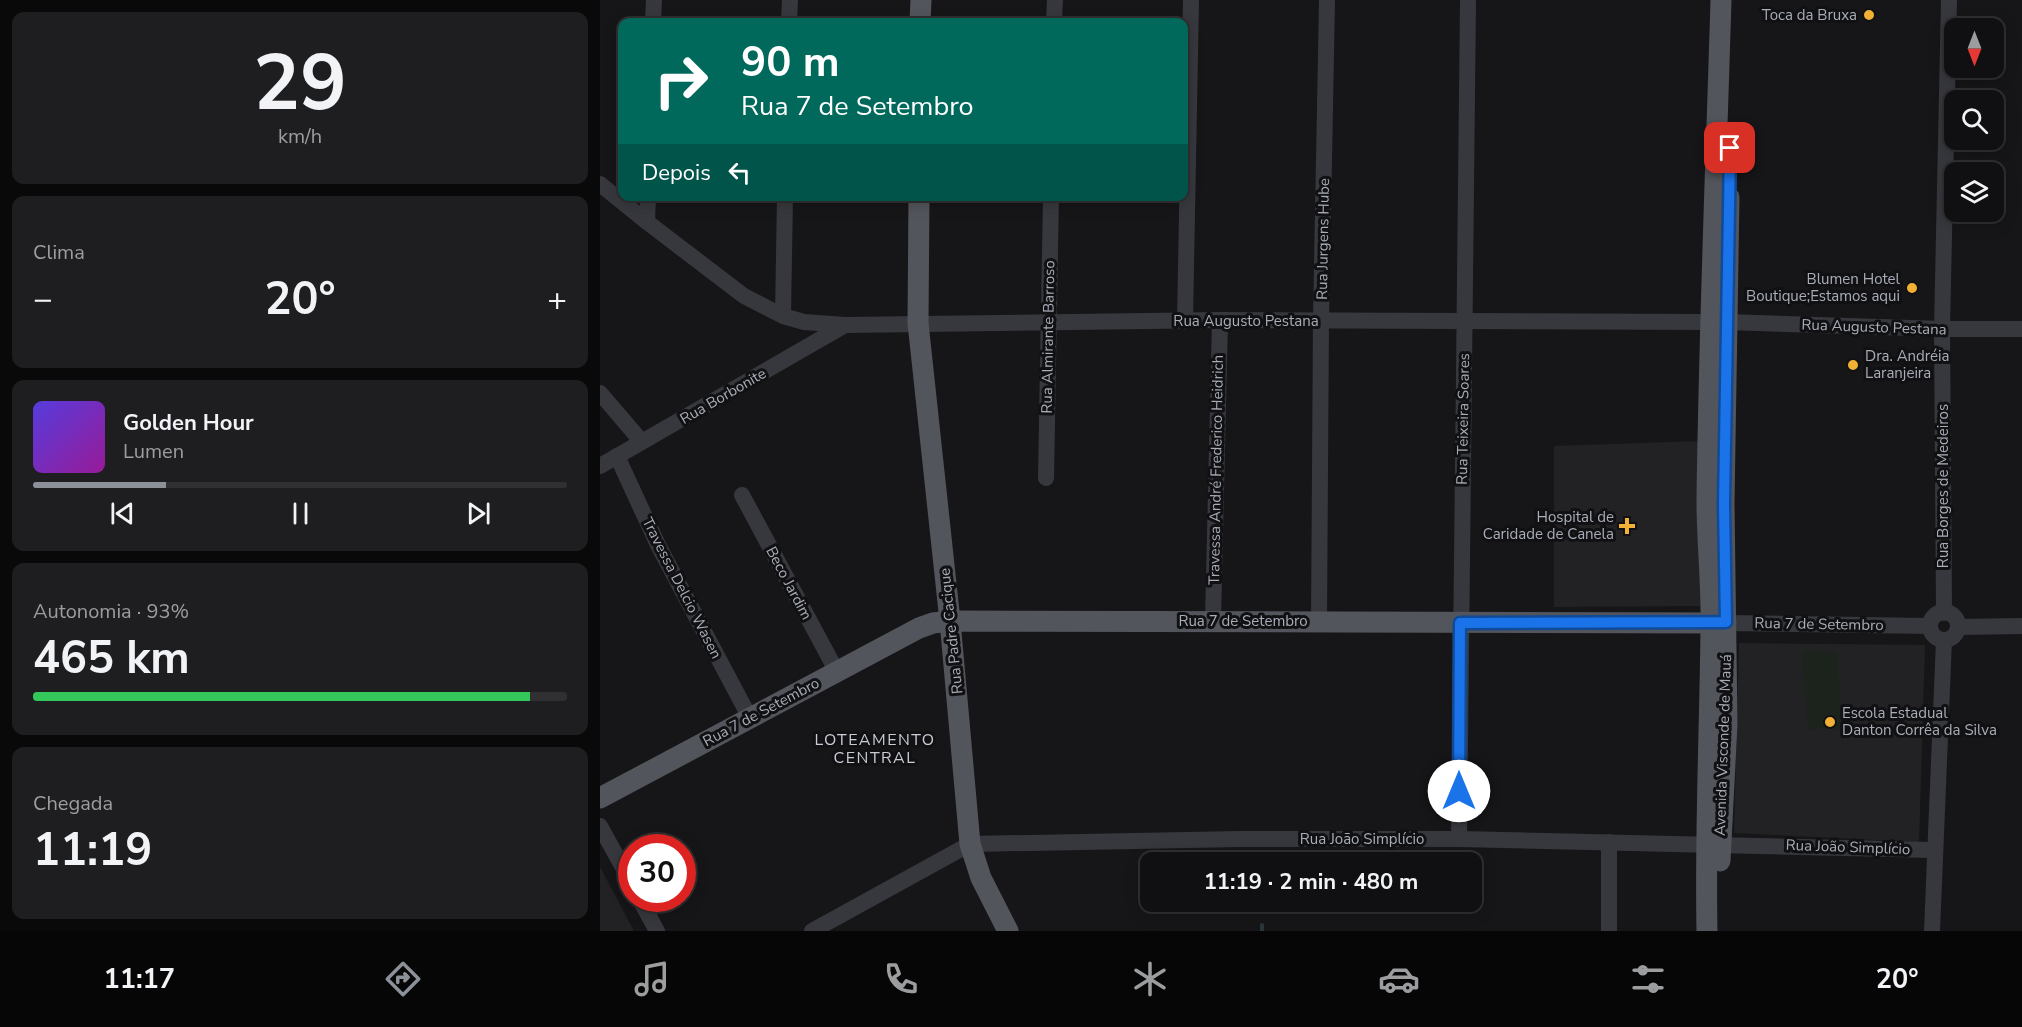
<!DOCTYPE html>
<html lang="pt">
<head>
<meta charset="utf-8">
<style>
  :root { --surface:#101012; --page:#1e1e20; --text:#f1f3f6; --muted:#9c9d9f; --line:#303032; --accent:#8c9099 }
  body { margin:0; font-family:"Nunito Sans",sans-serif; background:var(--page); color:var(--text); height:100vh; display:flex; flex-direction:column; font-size:22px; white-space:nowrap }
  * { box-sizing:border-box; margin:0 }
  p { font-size:20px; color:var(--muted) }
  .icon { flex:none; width:33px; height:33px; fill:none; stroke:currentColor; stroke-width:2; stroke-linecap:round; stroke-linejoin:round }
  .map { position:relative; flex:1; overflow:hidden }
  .side { display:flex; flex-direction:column; gap:12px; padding:12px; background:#09090a; width:600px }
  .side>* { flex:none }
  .banner { position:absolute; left:18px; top:18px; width:570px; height:183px; border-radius:12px; box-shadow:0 3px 15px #0003,0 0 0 2px var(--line); background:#00695c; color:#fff; overflow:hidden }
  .needle { width:39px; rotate:180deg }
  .buttons { position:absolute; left:1344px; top:18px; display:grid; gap:12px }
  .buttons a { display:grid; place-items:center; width:60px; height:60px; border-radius:12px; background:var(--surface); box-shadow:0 3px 15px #0003,0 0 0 2px var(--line); font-size:30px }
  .speed { position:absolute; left:18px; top:834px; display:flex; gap:12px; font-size:30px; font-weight:700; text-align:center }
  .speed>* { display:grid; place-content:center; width:78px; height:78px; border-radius:50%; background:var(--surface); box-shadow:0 3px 15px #0003,0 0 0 2px var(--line); line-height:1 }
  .speed .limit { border:9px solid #d22; background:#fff; color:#111 }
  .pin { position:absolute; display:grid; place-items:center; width:51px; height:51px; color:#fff; margin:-26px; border-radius:12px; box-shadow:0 3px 9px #0006 }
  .me { position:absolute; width:66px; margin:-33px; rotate:0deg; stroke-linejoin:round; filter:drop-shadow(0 0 4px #0008) }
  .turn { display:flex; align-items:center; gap:21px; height:126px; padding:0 24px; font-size:27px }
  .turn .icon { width:78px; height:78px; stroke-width:2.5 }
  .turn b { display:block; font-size:42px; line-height:51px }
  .then { display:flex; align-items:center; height:57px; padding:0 24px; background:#0003; gap:12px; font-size:22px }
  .big { font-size:45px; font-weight:700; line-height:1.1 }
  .side .card { flex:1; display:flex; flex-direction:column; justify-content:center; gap:9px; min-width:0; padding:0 21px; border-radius:12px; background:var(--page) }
  .side .dial { align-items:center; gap:0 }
  .dial b { font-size:78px; line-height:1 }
  .song { display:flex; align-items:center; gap:18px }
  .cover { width:72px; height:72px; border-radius:9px; background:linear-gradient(135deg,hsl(250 70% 55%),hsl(300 70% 35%)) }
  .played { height:6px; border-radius:3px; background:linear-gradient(90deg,var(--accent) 25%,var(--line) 25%) }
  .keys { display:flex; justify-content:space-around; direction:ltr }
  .heat { display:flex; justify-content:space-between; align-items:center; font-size:33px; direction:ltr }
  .charge { height:9px; border-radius:4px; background:linear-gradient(90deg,#34c759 93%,var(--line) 0) }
  .trip { position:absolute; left:540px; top:852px; width:342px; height:60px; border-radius:12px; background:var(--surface); box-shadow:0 3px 15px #0003,0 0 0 2px var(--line); font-weight:700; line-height:60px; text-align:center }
  .tab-bar { display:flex; height:96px; justify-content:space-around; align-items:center; background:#060607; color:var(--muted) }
  .tab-bar .icon { width:42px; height:42px }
  .tab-bar .current { color:var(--accent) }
  .tab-bar b { font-size:27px; color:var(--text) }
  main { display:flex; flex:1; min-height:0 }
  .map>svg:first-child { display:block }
  .built { fill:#222225 }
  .green { fill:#1c231d }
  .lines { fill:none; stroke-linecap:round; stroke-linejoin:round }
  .stream { stroke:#2c353c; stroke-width:4 }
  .minor { stroke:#37383d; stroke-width:16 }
  .major { stroke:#53555c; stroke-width:21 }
  .route-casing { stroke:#114b97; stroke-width:15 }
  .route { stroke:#1a73e8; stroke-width:10 }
  .poi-dot { fill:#f2b134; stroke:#111113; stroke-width:2 }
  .labels { text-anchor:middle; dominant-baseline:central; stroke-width:6; stroke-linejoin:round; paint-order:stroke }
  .poi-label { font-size:15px; fill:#a8adb8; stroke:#111113; text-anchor:end }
  .street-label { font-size:15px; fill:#a8adb8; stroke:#111113 }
  .neighbourhood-label { font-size:16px; letter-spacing:1.5px; fill:#c9ccd4; stroke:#111113 }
</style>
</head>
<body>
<main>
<section class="side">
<div class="card dial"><b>29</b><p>km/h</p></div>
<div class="card"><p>Clima</p>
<div class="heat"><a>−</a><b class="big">20°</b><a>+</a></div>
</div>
<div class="card">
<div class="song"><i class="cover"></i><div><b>Golden Hour</b><p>Lumen</p></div></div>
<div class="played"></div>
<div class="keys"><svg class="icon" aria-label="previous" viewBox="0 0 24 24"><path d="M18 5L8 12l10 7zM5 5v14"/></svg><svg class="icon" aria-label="pause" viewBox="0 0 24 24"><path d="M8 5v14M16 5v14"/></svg><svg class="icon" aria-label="next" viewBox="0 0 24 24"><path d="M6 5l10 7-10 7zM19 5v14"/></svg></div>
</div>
<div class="card"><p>Autonomia · 93%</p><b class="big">465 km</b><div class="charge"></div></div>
<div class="card"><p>Chegada</p><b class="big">11:19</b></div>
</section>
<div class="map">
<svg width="1422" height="931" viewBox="0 0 1422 931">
  <rect width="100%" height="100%" fill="#161618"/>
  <!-- built -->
  <g class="built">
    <path d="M1100 441 1101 606 954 607V446Z"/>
    <path d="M1139 643 1325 645 1319 842 1134 833Z"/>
    <path d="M0 867 34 931H0Z"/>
  </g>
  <!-- green -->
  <path class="green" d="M1202 652H1237L1242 728 1208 729Z"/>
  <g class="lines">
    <!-- stream -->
    <path class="stream" d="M662 925V931"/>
    <!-- minor -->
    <g class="minor">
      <path d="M53 22 54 0"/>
      <path d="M189 22 190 0"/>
      <path d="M454 22 455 0"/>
      <path d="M0 184 47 222 144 296 183 316 204 322 245 325 620 320 1110 322"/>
      <path d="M47 222 48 196"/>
      <path d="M183 316 185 196"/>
      <path d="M585 321 591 0"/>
      <path d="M1127 322 1342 329H1422"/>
      <path d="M0 393 42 442"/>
      <path d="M17 456 58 545 150 718"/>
      <path d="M0 466 245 325"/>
      <path d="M446 478 451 196"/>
      <path d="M142 495 237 672"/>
      <circle cx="1344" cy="626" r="14"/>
      <path d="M1344 613 1342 329 1349 0"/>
      <path d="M613 620 620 320"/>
      <path d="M719 621 721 320 727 0"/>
      <path d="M1126 623 1330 626"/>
      <path d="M1358 627 1422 626"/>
      <path d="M0 826 32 884"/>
      <path d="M859 839 868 0"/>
      <path d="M39 898 57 931"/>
      <path d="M212 931 370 844 640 839H859L1334 850"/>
      <path d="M1009 931V842"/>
      <path d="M1332 931 1344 640"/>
    </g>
    <!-- major -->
    <g class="major">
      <path d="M320 22 321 0"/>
      <path d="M319 196 318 323 350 621 370 844 381 878 408 931"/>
      <path d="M0 798 319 628 333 623 350 621C609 621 867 623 1126 623"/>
      <path d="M1120 861 1127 724 1124 504 1129 197"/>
      <path d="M1107 931C1105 830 1110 728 1111 627 1112 585 1107 543 1107 501 1109 334 1116 167 1121 0"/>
    </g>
  </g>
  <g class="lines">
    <defs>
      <path id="route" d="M859 791 860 623 1126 622 1124 504 1130 148"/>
    </defs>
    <!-- route casing -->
    <use href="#route" class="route-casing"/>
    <!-- route -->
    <use href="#route" class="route"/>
  </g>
  <!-- markers -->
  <g class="poi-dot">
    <circle cx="1269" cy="15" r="6"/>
    <circle cx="1312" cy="288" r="6"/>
    <circle cx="1253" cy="365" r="6"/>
    <path d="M1024 517h6v6h6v6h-6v6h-6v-6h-6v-6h6z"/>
    <circle cx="1230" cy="722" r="6"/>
  </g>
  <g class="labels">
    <!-- poi labels -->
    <g class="poi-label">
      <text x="1257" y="15">Toca da Bruxa</text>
      <text x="1300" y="279">Blumen Hotel<tspan x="1300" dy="17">Boutique;Estamos aqui</tspan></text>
      <text x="1265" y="356" text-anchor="start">Dra. Andréia<tspan x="1265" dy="17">Laranjeira</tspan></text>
      <text x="1014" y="517">Hospital de<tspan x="1014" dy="17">Caridade de Canela</tspan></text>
      <text x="1242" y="713" text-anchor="start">Escola Estadual<tspan x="1242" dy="17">Danton Corrêa da Silva</tspan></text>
    </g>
    <!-- street labels -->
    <g class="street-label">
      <text transform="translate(723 239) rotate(-89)">Rua Jurgens Hube</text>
      <text x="646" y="321">Rua Augusto Pestana</text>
      <text transform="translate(1274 327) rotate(2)">Rua Augusto Pestana</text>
      <text transform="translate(448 337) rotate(-89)">Rua Almirante Barroso</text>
      <text transform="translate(123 396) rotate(-30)">Rua Borbonite</text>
      <text transform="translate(863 419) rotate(-89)">Rua Teixeira Soares</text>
      <text transform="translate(616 470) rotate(-89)">Travessa André Frederico Heidrich</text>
      <text transform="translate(1343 486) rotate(-90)">Rua Borges de Medeiros</text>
      <text transform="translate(189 583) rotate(62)">Beco Jardim</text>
      <text transform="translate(82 588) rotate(63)">Travessa Delcio Wasen</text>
      <text x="643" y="621">Rua 7 de Setembro</text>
      <text transform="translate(1219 624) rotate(1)">Rua 7 de Setembro</text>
      <text transform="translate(351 631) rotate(-96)">Rua Padre Cacique</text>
      <text transform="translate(161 712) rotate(-28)">Rua 7 de Setembro</text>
      <text transform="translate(1123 745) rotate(-88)">Avenida Visconde de Mauá</text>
      <text x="762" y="839">Rua João Simplício</text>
      <text transform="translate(1248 847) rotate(2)">Rua João Simplício</text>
    </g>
    <!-- neighbourhood labels -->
    <g class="neighbourhood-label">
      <text x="275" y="740">LOTEAMENTO<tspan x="275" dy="18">CENTRAL</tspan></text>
    </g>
  </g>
</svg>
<div class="buttons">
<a><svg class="needle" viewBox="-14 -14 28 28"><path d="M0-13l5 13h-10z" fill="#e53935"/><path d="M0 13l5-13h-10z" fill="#9c9d9f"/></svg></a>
<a><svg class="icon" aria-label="search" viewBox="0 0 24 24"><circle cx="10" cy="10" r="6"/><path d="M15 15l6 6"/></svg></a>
<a><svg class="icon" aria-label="layers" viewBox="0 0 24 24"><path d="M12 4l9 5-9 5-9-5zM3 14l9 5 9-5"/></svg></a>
</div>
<div class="speed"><div class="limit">30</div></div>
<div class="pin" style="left:1130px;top:148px;background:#d93025"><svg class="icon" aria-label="arrive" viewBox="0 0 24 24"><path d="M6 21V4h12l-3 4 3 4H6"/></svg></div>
<svg class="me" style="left:859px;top:791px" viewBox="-20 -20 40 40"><circle r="19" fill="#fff"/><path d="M0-13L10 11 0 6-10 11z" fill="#1a73e8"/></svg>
<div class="trip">11:19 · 2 min · 480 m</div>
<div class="banner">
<div class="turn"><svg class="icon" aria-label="right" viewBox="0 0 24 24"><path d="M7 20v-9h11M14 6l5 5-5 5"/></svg><div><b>90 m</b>Rua 7 de Setembro</div></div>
<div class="then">Depois<svg class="icon" aria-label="left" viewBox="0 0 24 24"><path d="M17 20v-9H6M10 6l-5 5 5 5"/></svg></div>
</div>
</div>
</main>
<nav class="tab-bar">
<b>11:17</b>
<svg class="icon current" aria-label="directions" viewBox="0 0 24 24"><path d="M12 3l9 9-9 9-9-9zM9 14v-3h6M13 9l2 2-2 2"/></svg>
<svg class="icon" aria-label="music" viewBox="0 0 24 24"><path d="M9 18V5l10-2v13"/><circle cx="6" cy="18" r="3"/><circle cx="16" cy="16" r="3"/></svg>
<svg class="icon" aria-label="phone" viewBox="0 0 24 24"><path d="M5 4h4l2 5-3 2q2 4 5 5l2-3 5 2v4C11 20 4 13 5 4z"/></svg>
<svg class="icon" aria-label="climate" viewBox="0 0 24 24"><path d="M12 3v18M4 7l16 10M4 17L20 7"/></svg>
<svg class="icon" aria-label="car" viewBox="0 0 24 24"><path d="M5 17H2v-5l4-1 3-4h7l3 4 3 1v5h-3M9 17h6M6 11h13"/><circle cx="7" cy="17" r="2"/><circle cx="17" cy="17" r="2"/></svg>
<svg class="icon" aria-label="filters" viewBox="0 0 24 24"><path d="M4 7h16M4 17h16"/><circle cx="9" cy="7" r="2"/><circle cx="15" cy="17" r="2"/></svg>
<b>20°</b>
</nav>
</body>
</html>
